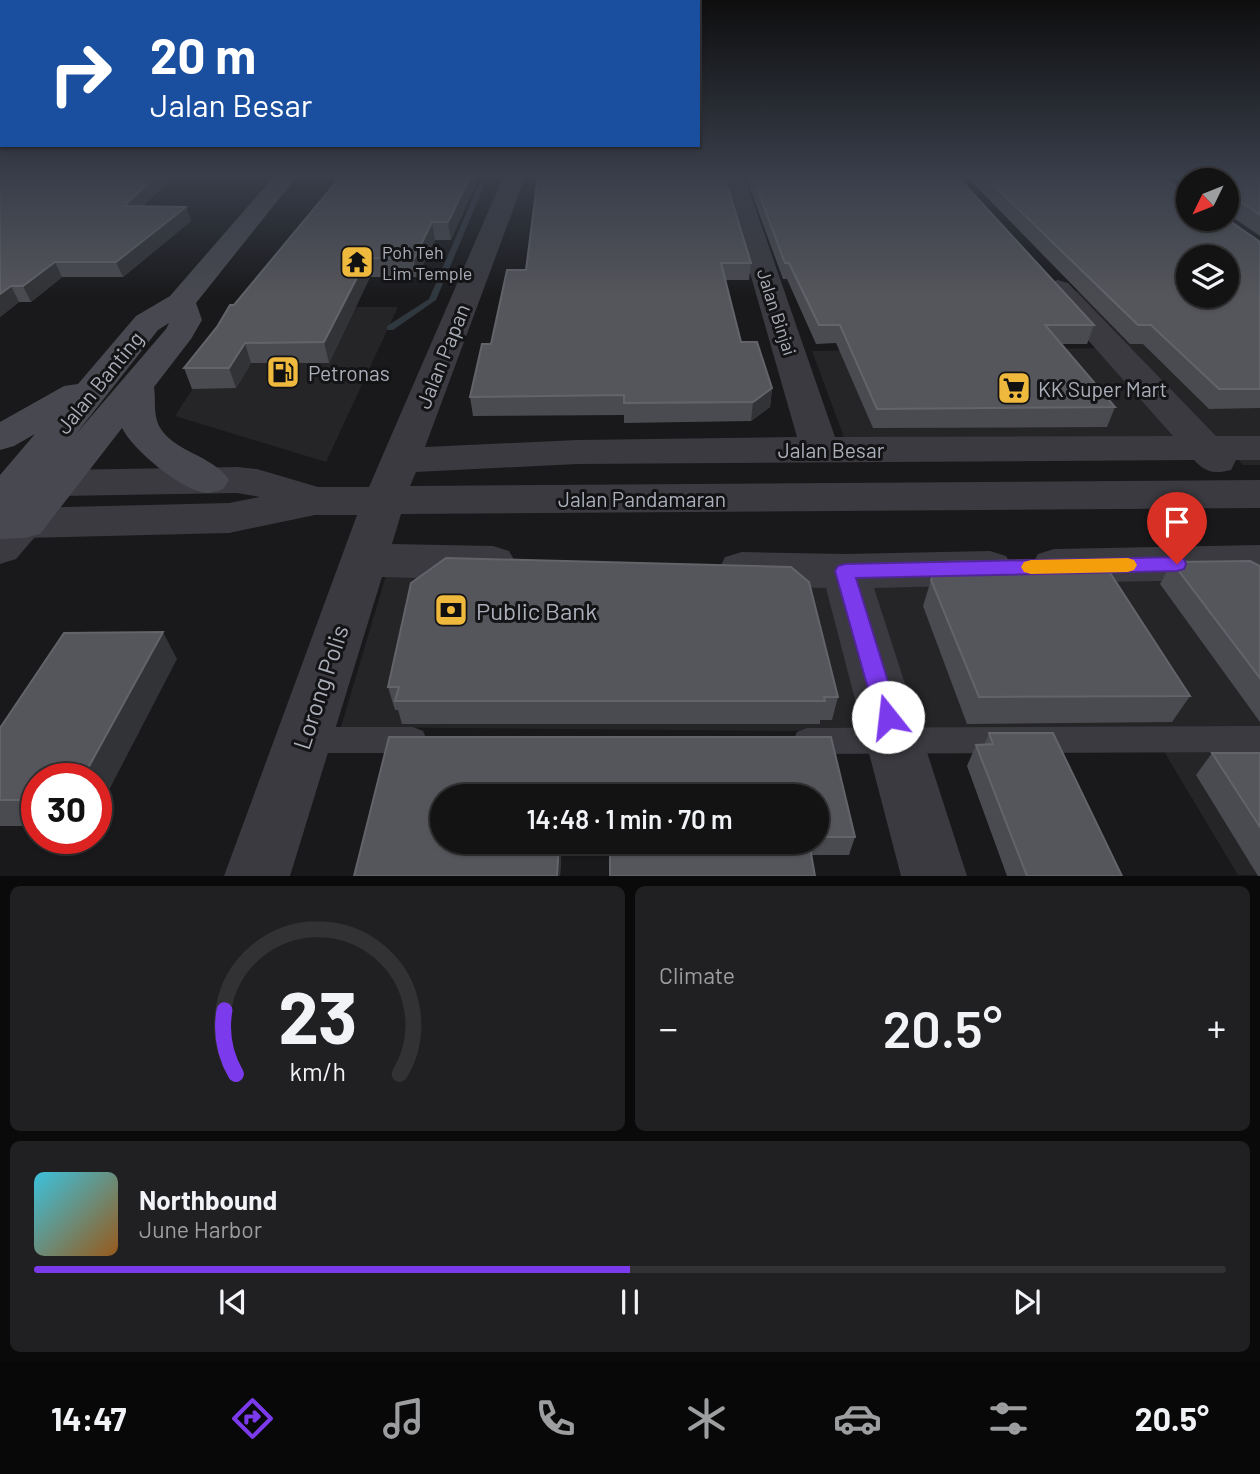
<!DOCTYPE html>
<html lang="en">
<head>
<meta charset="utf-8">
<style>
  :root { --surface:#131314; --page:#202022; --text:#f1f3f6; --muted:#9d9ea0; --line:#323234; --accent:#7c3aed }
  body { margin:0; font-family:Barlow,sans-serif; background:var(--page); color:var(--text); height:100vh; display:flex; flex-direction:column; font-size:26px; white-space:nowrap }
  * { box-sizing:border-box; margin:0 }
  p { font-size:23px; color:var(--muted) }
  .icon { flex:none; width:38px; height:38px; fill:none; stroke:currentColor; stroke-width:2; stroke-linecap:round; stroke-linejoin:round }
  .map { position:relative; height:876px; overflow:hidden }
  .drawer { display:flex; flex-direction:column; gap:10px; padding:10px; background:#0a0a0b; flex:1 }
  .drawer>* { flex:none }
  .hud { position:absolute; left:0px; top:0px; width:700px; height:147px; box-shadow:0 2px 5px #0004,0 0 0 2px var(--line); background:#1a4fa0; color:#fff; overflow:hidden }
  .needle { width:46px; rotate:227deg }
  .tools { position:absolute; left:1176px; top:168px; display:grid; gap:14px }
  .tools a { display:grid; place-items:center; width:63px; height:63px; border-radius:50%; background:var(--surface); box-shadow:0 2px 5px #0004,0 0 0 2px var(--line); font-size:35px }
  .speed { position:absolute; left:21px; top:763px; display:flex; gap:14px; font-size:35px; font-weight:700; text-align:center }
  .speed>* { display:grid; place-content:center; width:91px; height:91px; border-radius:50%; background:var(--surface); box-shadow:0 2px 5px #0004,0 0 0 2px var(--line); line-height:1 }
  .speed .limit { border:10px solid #d22; background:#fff; color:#111 }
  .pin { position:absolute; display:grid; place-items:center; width:60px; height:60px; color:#fff; margin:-72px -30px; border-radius:50% 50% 50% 0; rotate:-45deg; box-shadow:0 0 7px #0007 }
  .pin .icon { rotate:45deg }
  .me { position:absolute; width:77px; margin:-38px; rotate:344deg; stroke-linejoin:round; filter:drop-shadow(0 0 5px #0008) }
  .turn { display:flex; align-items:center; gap:24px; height:147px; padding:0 35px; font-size:32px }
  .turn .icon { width:91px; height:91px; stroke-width:2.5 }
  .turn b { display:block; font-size:49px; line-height:60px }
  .big { font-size:52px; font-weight:600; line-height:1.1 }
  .drawer .tile { flex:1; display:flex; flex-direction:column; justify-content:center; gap:10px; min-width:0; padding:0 24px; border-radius:10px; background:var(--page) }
  .drawer .dial { align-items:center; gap:0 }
  .dial svg { height:182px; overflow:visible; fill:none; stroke:var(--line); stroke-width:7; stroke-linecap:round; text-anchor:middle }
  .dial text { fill:var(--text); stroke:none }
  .song { display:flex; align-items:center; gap:21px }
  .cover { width:84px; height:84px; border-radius:10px; background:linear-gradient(135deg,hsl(190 70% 55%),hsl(30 70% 35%)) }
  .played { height:7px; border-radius:4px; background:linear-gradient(90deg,var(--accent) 50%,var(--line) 50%) }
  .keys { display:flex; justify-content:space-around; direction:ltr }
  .heat { display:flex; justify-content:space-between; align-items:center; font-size:38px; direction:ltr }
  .drawer .tiles { flex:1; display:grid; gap:10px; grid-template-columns:1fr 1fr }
  .tile:last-child { grid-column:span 2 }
  .trip { position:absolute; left:430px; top:784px; width:399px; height:70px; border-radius:35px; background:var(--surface); box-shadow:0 2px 5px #0004,0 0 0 2px var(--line); font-weight:600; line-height:70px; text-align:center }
  .dock { display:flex; height:112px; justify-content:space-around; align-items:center; background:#080808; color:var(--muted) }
  .dock .icon { width:49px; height:49px }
  .dock .active { color:var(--accent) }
  .dock b { font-size:32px; color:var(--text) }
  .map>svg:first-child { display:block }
  .built { fill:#252528 }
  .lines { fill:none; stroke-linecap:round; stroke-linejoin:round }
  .stream { fill:#2f373f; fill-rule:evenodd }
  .service { fill:#3a3a40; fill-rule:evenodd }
  .minor { fill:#3a3a40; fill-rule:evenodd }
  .tertiary { fill:#3a3a40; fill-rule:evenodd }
  .secondary { fill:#484950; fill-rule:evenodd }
  .wall { fill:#4a4b50 }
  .shaded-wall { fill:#323336 }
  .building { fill:#55565b; stroke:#62646a; stroke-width:2; fill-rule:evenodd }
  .route { fill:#7c3aed; stroke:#51269a; stroke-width:2 }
  .slow { fill:#f59e0b }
  .labels { text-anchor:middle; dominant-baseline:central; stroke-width:6; stroke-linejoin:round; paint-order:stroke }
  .far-poi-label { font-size:18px; fill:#abafba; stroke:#141416; text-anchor:start }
  .far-street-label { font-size:18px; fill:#abafba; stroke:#141416 }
  .street-label { font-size:21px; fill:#abafba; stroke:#141416 }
  .poi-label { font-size:21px; fill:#abafba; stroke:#141416; text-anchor:start }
  .near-poi-label { font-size:24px; fill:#abafba; stroke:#141416; text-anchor:start }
  .near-street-label { font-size:24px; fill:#abafba; stroke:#141416 }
</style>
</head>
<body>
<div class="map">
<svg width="1260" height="876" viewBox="0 0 1260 876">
  <rect width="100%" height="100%" fill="#19191b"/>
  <!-- built -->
  <g class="built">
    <path d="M1260 289V465H1243L1219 440H845L812 351 1124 348 1070 291 1227 296Z"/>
    <path d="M246 307H398L326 462 175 416Z"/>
    <path d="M387 572 1260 575V875H1238L1150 728 784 731 341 727Z"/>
  </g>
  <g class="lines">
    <!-- stream -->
    <path class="stream" d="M481 184 484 186 436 300 393 330H387V326L429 299 478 186Z"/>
    <!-- service -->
    <g class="service">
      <path d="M1260 726V752L807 754 797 750 793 741 797 732 807 728Z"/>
      <path d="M307 727H413L423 731 427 740 423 749 413 753H307L297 749 293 740 297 731Z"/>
    </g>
    <!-- minor -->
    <g class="minor">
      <path d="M504 175H526L425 447 577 440 797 437 722 175H744L835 437 1173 436 1048 295 1043 289 1048 283 1058 280 1068 283 1216 436H1260V460H1236L1231 470C1215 474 1206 473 1194 460L577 464 416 472 410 486 1260 480V508L401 514 392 544 493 546 509 551 516 563 509 575 493 580 382 577 290 876H224L357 515H315L229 533 25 538 10 534 3 523 10 512 25 508 229 503 260 497 237 493 60 496 45 492 39 483 45 474 60 470 237 467 257 469 318 487H369Z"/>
      <path d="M1260 545V579L1054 583 1038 578 1031 566 1038 554 1054 549Z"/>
      <path d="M990 551 1006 556 1013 568 1006 580 990 585 874 588 967 876H901L826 588 742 586 725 581 719 569 725 557 742 552 845 554Z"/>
    </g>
    <!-- tertiary -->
    <path class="tertiary" d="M25 508 40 512 47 523 16 559 0 564V521L10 512Z"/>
    <!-- secondary -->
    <path class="secondary" d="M275 175H298L196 303 202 320 191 339 154 387C156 399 153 414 159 426 173 452 213 455 229 480L223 489C217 491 211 493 206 493 181 490 133 450 122 428L40 534 25 538 0 539V475L35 434 14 446 0 450V422L64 386 78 384 136 316 170 296ZM169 323 166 329 76 434 158 330Z"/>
  </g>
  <!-- wall -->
  <g class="wall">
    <path d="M0 175H175L143 206 186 207 191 221 123 277H62L31 302H19L0 317Z"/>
    <path d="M538 175 751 263 749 280H725L741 342 772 388 770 407 751 421 624 423V415L473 416 470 397 491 344 526 270Z"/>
    <path d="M745 175H956L1094 325 1087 344H1060L1115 407 1107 427 873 428 836 343 816 344 787 279H783Z"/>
    <path d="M965 175H1161L1185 193 1260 242V408L1209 409 1143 344H1130Z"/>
    <path d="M1170 175H1260V236L1228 214 1227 215V180H1188V188Z"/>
    <path d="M479 177 451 240H435L417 277H370L329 363H251L236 388 192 389 184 368Z"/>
    <path d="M1172 562 1260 566V722L1160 584Z"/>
    <path d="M931 580 1190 696 1172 722 967 724 923 606Z"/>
    <path d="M177 659 37 779V826H0V728Z"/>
    <path d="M388 687 838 697 832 720H820V724H402L398 710H395Z"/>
    <path d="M989 733 1122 876H1007L967 766 976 745H984Z"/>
    <path d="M389 737H831L855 837 849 855H812L815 876H610V842H817V796H443V842H562L560 876H354Z"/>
    <path d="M1212 753H1260V876H1258L1196 775Z"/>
  </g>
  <!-- shaded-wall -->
  <g class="shaded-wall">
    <path d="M157 175H175L129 220 124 206Z"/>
    <path d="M471 175H479V177L451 240 448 222Z"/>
    <path d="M1235 198 1228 214 1227 215V211L1231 201Z"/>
    <path d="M186 207 191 221 123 277 116 262Z"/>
    <path d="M432 222 435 240 417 277 414 259Z"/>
    <path d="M367 258 370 277 329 363 324 342Z"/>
    <path d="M55 262 62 277 31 302 23 286Z"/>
    <path d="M11 286 19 302 0 317V294Z"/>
    <path d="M245 343 251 363 236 388 229 368Z"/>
    <path d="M772 388 770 407 751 421 753 402Z"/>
    <path d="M163 632 177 659 96 815V779H82Z"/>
    <path d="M559 842H562L560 876H557Z"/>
  </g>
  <!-- building -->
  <g class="building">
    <path d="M0 175H157L124 206 186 207 116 262H55L23 286H11L0 294Z"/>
    <path d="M342 175H471L448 222H432L414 259 367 258 324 342 245 343 229 368H184L217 327 230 305H234Z"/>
    <path d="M538 175H724L751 263H721L741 342H757L772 388 753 402 624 403V395L470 397 482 344H491L507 270H526Z"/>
    <path d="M752 175H956L1094 325H1045L1115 407 877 409 840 325H819L789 263H785Z"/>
    <path d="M983 175H1161L1185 193 1188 194V219H1227L1260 242V389H1219L1151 325H1138ZM1188 257H1227V296H1188Z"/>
    <path d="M1196 175H1260V215L1235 198 1231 201H1227V180H1196Z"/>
    <path d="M446 558 791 567 809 582 838 697H824L825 701H395L399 687H388L411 583Z"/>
    <path d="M1101 559 1190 696 979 697 931 580 940 562Z"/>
    <path d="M1250 561 1260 566V678L1172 562Z"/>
    <path d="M163 632 82 779H37V800H0V728L64 633Z"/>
    <path d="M989 733H1053L1122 876H1027L976 745 993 744Z"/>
    <path d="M389 737H831L855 837H817V796H610V785L562 784V796H443V842H559L557 876H354Z"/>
    <path d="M1212 753H1260V827Z"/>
    <path d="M610 842H809L815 876H610Z"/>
  </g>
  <!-- sky -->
  <linearGradient id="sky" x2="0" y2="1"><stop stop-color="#0e0e0f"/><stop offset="0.59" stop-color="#383e4a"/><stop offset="1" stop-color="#383e4a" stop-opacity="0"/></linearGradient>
  <rect width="1260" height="298" fill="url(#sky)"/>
  <!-- route -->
  <path class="route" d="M1177 557 1184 559 1186 564 1184 569 1177 571 856 578 899 717 896 724 888 727 879 724 876 717 835 571 838 566 845 564Z"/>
  <!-- slow -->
  <path class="slow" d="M1128 558 1134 560 1137 565 1134 570 1128 572 1031 574 1024 572 1021 567 1024 562 1031 560Z"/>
  <!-- icons -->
  <defs>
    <symbol id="temple-square" viewBox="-11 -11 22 22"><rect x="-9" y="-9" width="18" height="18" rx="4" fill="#eeb93d" stroke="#141416"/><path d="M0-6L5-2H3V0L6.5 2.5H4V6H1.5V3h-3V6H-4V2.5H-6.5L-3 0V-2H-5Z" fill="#111"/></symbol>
    <symbol id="fuel-square" viewBox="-11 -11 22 22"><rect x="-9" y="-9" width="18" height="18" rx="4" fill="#eeb93d" stroke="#141416"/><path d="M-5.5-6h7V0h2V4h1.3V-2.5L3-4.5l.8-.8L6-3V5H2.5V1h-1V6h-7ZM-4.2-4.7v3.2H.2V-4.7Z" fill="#111"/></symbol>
    <symbol id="supermarket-square" viewBox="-11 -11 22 22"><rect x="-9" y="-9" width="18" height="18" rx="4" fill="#eeb93d" stroke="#141416"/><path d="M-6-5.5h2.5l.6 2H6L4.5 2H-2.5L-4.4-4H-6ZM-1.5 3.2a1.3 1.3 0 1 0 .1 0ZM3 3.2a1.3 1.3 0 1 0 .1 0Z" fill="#111"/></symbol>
    <symbol id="bank-square" viewBox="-11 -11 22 22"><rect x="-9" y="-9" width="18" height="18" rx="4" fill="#eeb93d" stroke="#141416"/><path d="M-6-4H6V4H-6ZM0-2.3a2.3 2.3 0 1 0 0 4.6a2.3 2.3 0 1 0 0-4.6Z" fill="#111"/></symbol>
  </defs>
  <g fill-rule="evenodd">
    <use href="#temple-square" x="338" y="243" width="38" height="38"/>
    <use href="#fuel-square" x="264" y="353" width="38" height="38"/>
    <use href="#supermarket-square" x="995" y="369" width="38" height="38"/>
    <use href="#bank-square" x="432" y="591" width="38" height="38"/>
  </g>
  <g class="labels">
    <!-- far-poi labels -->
    <g class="far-poi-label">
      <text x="382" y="252">Poh Teh<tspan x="382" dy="21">Lim Temple</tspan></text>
    </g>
    <!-- far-street labels -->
    <g class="far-street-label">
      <text transform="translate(777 312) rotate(72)">Jalan Binjai</text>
    </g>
    <!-- street labels -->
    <g class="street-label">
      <text transform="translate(442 356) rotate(-68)">Jalan Papan</text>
      <text transform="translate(99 382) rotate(-51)">Jalan Banting</text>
      <text x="831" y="449">Jalan Besar</text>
      <text x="642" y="498">Jalan Pandamaran</text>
    </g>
    <!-- poi labels -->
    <g class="poi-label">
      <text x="308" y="372">Petronas</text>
      <text x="1038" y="388">KK Super Mart</text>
    </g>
    <!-- near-poi labels -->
    <g class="near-poi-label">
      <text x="476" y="610">Public Bank</text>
    </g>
    <!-- near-street labels -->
    <g class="near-street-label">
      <text transform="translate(320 687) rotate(-72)">Lorong Polis</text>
    </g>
  </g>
</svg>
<div class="tools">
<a><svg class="needle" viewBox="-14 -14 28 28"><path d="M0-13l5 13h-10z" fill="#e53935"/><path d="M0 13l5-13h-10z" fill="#9d9ea0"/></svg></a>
<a><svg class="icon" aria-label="layers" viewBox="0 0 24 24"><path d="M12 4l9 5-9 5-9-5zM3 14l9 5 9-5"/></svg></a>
</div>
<div class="speed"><div class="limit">30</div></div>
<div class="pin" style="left:1177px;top:564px;background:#d93025"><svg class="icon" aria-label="arrive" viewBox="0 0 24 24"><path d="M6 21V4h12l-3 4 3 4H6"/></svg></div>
<svg class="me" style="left:888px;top:717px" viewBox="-20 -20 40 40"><circle r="19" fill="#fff"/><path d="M0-13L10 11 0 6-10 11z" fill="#7c3aed"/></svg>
<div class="trip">14:48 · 1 min · 70 m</div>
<div class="hud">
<div class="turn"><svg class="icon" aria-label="right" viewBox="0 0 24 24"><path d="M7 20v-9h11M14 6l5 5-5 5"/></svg><div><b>20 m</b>Jalan Besar</div></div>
</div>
</div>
<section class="drawer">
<div class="tiles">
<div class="tile dial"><svg viewBox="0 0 100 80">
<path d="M14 69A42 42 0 1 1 86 69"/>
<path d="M14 69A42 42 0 0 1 9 41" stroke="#7c3aed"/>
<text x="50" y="56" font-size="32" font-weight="700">23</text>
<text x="50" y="72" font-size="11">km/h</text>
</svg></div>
<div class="tile"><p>Climate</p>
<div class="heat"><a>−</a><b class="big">20.5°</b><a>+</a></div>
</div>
<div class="tile">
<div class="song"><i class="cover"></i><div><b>Northbound</b><p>June Harbor</p></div></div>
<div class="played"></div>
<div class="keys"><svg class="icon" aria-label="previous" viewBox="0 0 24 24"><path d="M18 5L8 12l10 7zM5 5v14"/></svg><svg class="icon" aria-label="pause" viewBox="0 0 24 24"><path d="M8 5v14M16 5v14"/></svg><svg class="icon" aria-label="next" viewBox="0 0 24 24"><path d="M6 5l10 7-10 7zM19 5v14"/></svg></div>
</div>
</div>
</section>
<nav class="dock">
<b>14:47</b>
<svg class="icon active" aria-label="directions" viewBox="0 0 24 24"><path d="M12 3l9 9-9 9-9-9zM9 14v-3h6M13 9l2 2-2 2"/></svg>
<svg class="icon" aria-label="music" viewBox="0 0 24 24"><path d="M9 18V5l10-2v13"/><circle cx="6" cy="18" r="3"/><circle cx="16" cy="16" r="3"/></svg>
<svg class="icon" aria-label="phone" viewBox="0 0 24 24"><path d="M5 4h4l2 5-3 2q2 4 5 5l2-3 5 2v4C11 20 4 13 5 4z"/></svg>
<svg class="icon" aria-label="climate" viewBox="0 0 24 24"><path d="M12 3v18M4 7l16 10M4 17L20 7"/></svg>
<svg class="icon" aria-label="car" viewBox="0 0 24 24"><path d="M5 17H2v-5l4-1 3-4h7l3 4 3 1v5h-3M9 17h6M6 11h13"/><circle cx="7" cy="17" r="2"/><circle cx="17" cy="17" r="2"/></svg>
<svg class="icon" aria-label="filters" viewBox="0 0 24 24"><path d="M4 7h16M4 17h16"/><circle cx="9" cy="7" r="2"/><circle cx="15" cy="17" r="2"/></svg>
<b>20.5°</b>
</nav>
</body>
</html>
